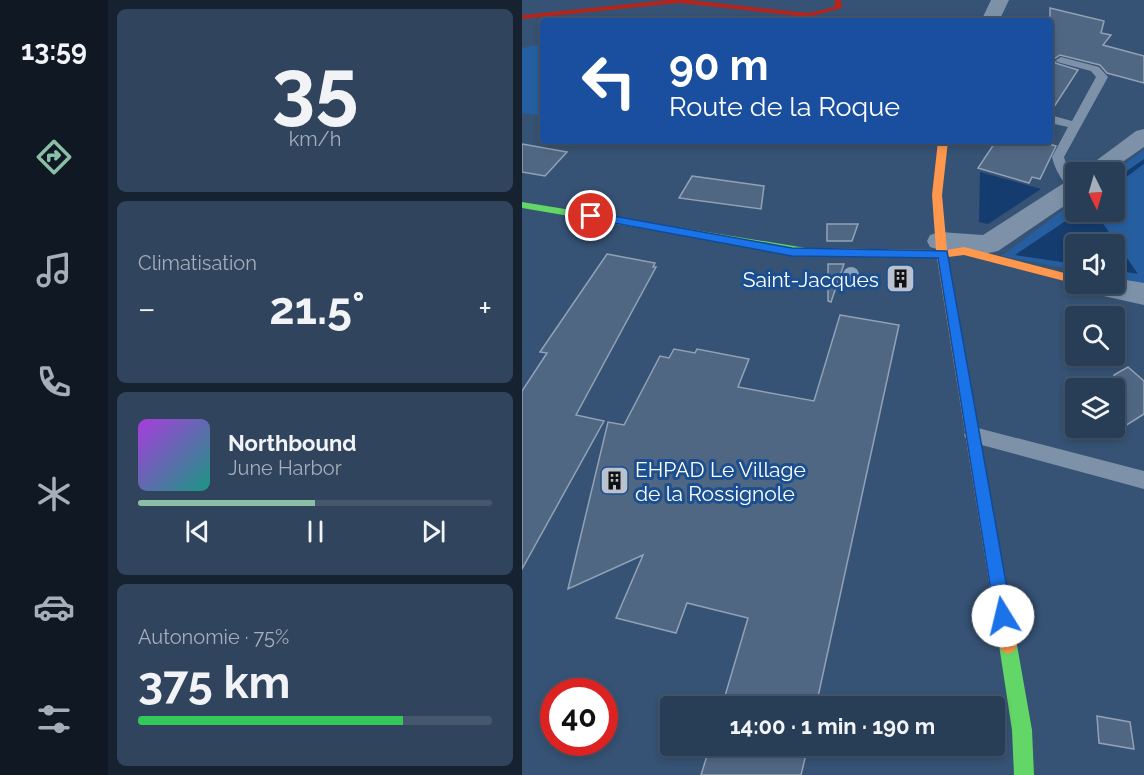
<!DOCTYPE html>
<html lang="fr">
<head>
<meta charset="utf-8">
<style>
  :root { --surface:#283e57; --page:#30455d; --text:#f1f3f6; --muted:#a5aeba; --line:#44576d; --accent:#8abfa5 }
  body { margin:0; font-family:Raleway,sans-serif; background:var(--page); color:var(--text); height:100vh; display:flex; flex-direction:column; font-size:22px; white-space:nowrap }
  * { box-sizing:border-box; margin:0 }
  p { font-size:20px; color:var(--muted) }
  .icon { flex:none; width:33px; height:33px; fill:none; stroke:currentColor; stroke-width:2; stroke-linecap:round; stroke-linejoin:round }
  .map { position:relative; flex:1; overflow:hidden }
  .drawer { display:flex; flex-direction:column; gap:9px; padding:9px; background:#162230; width:414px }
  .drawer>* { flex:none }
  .hud { position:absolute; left:18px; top:18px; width:513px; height:126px; border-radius:6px; box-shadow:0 3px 9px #0003,0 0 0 2px var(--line); background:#1a4fa0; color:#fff; overflow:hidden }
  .needle { width:39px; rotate:175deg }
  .tools { position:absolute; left:543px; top:162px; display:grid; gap:12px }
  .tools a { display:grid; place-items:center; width:60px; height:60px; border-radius:6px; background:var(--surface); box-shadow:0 3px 9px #0003,0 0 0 2px var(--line); font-size:30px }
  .speed { position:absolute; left:18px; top:678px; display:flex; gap:12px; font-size:30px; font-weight:700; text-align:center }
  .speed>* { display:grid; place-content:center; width:78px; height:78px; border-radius:50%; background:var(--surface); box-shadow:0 3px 9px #0003,0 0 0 2px var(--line); line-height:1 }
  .speed .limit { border:9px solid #d22; background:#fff; color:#111 }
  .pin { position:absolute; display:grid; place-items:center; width:51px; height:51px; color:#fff; margin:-26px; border:3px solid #fff; border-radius:50%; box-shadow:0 2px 6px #0007 }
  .me { position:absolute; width:66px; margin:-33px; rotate:351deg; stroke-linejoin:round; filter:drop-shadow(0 0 4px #0008) }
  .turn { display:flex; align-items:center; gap:21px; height:126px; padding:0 30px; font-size:27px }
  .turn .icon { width:78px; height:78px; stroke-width:2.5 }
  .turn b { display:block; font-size:42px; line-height:51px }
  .big { font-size:45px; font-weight:700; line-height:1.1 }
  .drawer .card { flex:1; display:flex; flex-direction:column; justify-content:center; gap:9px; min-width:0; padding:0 21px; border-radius:9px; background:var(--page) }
  .drawer .dial { align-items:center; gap:0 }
  .dial b { font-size:78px; line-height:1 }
  .song { display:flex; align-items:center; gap:18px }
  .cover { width:72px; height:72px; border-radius:9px; background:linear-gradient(135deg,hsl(280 70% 55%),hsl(170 70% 35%)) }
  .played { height:6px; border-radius:3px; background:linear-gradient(90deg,var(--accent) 50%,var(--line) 50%) }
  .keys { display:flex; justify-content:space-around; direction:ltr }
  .heat { display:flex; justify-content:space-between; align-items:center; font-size:33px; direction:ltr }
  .charge { height:9px; border-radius:4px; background:linear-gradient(90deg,#34c759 75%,var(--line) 0) }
  .trip { position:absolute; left:138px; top:696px; width:345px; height:60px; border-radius:6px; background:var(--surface); box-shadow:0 3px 9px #0003,0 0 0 2px var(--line); font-weight:700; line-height:60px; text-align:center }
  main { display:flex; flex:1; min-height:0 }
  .dock { display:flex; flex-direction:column; width:108px; justify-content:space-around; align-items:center; background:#101923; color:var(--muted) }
  .dock .icon { width:42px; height:42px }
  .dock .active { color:var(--accent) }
  .dock b { font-size:27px; color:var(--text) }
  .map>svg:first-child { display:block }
  .green { fill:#265fa1 }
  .water { fill:#153c6e }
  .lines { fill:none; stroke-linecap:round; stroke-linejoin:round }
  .stream { fill:#153c6e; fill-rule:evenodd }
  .building { fill:#506783; stroke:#92a2b6; stroke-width:1.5 }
  .lane { fill:#7d92a8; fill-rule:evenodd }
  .street { fill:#7d92a8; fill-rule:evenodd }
  .fast { fill:#63d668; fill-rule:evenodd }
  .slow { fill:#ff974d; fill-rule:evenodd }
  .jam { fill:#b3261e; fill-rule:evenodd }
  .tree { fill:#8aa2be }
  .route { fill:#1a73e8; stroke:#114b97; stroke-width:1.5 }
  .labels { text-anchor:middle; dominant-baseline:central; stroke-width:6; stroke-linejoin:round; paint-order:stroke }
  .poi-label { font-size:21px; fill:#fff; stroke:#1b4f8f; text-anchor:end }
</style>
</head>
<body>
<main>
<nav class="dock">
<b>13:59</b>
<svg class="icon active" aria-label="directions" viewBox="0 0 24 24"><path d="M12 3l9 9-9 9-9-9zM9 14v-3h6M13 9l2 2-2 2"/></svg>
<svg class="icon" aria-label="music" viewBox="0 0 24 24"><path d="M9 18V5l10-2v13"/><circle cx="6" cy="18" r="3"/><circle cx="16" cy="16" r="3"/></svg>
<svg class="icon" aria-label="phone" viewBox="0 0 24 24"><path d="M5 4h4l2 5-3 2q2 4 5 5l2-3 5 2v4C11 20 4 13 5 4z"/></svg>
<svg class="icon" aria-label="climate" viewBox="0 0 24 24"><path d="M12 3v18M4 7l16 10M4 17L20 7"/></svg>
<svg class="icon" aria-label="car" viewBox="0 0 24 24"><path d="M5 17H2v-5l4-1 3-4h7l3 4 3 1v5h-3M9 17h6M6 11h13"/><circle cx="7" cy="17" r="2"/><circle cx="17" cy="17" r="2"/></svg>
<svg class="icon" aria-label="filters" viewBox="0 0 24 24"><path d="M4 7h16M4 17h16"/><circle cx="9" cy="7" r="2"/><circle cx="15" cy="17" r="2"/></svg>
</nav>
<section class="drawer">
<div class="card dial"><b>35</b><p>km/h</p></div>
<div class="card"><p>Climatisation</p>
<div class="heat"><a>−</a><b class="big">21.5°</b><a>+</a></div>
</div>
<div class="card">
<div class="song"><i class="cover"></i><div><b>Northbound</b><p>June Harbor</p></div></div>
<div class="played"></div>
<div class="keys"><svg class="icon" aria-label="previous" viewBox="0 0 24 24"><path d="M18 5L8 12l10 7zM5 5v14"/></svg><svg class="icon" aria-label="pause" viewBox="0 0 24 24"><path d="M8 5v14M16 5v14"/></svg><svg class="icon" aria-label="next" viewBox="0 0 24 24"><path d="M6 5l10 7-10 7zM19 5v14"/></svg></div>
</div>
<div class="card"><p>Autonomie · 75%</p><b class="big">375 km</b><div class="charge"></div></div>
</section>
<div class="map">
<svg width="622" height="775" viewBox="0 0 622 775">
  <rect width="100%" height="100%" fill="#365274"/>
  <!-- green -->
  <g class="green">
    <path d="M21 44V116L0 113V48Z"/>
    <path d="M622 150V284L593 278 592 244H554L553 270 480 256 553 201 554 212H592V172Z"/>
  </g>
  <!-- water -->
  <g class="water">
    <path d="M458 172 519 189 466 224 457 222Z"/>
    <path d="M557 212H573L616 274 593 270 592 244H554L553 264 493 255Z"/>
  </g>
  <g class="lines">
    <!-- stream -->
    <path class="stream" d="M622 159V164L592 186V180Z"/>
  </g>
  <!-- building -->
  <g class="building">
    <path d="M528 8 582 21 579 33 589 35 581 45 622 56V83L585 73 578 65 538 55 532 59 533 63 556 70 528 113Z"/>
    <path d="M474 141H517L534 146 518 179 510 177 507 183 456 168Z"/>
    <path d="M0 144 45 152 23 176 0 172Z"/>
    <path d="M170 176 242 186 239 209 157 198Z"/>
    <path d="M305 224H336L330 241H305Z"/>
    <path d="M85 254 133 263 131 267H134L54 415 82 421 0 569V391L25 353 18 352Z"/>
    <path d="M306 264H322L309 302 306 301Z"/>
    <path d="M318 315 377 325 294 706H200L226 618 165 603 154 633 94 618 121 555 46 589 86 422 102 425 138 356 147 358 152 349 173 353 175 349 227 359 216 387 292 401Z"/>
    <path d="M606 367 622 381V414L592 433V375Z"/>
    <path d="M575 716 608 722 612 749 577 743Z"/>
    <path d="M188 746H286L279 775H179Z"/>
  </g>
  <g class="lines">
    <!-- lane -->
    <g class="lane">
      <path d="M539 57 577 67 586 77 542 157 545 167 554 178 553 190C541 186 533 169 530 157L546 127 528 123V115L550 121 574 77 569 71 535 62 534 60Z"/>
      <path d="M452 427 622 471V489L445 441 442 435 445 429Z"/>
    </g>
    <!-- street -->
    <g class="street">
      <path d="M469 0H487L477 21H459Z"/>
      <path d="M622 129V147L586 172H559L614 131Z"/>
      <path d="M554 179V198L476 251C456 257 428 253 408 247L405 241 408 235 418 232 461 235 545 181Z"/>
      <path d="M592 278 622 283V305L559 291 555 284H592Z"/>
    </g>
    <!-- fast -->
    <g class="fast">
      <path d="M0 202 284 248 290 252 284 256 0 208Z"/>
      <path d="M486 636 492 639 495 645 510 730 512 775H492L490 730 477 645 480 639Z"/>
    </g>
    <!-- slow -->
    <path class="slow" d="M416 141H426L420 195 425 250 442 247 554 276V284H556H554L442 255 426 257 495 645 492 651 486 654 480 651 477 645 415 258 284 256 278 252 284 248 414 250 410 195Z"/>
    <!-- jam -->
    <path class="jam" d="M146 0H167L286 13 312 7 313 0H319L320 8 286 17 157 3 0 19V15Z"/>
  </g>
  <!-- trees -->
  <circle class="tree" cx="329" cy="275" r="8"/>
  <!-- route -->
  <path class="route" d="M69 212 270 248 425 251 490 616 488 623 481 625 475 623 473 616 416 258 270 256 65 218V213Z"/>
  <!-- icons -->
  <defs>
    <symbol id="building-square" viewBox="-11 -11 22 22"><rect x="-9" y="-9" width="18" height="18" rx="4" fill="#b9c2ce" stroke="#1b4f8f"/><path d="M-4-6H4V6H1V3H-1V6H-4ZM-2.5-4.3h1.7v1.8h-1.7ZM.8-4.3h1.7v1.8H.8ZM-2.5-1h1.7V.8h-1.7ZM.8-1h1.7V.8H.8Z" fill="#111"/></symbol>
  </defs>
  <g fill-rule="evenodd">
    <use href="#building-square" x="362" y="262" width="33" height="33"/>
    <use href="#building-square" x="76" y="464" width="33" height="33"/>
  </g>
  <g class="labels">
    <!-- poi labels -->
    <g class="poi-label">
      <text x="357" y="279">Saint-Jacques</text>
      <text x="113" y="469" text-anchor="start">EHPAD Le Village<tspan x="113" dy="24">de la Rossignole</tspan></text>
    </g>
  </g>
</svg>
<div class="tools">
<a><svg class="needle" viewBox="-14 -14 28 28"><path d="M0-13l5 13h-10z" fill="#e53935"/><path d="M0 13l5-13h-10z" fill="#a5aeba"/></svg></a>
<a><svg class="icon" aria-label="sound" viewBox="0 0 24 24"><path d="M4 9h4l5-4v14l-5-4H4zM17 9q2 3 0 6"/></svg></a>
<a><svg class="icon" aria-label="search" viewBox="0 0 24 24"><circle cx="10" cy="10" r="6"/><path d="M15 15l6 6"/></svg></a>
<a><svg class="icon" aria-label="layers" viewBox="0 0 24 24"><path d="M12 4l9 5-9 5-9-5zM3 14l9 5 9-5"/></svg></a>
</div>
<div class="speed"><div class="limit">40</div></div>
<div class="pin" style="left:69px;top:216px;background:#d93025"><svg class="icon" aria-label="arrive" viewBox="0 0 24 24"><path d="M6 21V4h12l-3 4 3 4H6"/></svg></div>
<svg class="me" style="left:481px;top:616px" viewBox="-20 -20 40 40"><circle r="19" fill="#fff"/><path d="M0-13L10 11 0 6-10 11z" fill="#1a73e8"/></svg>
<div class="trip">14:00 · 1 min · 190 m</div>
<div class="hud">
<div class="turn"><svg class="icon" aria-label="left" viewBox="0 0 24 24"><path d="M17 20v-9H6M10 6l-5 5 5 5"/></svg><div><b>90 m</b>Route de la Roque</div></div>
</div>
</div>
</main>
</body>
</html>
